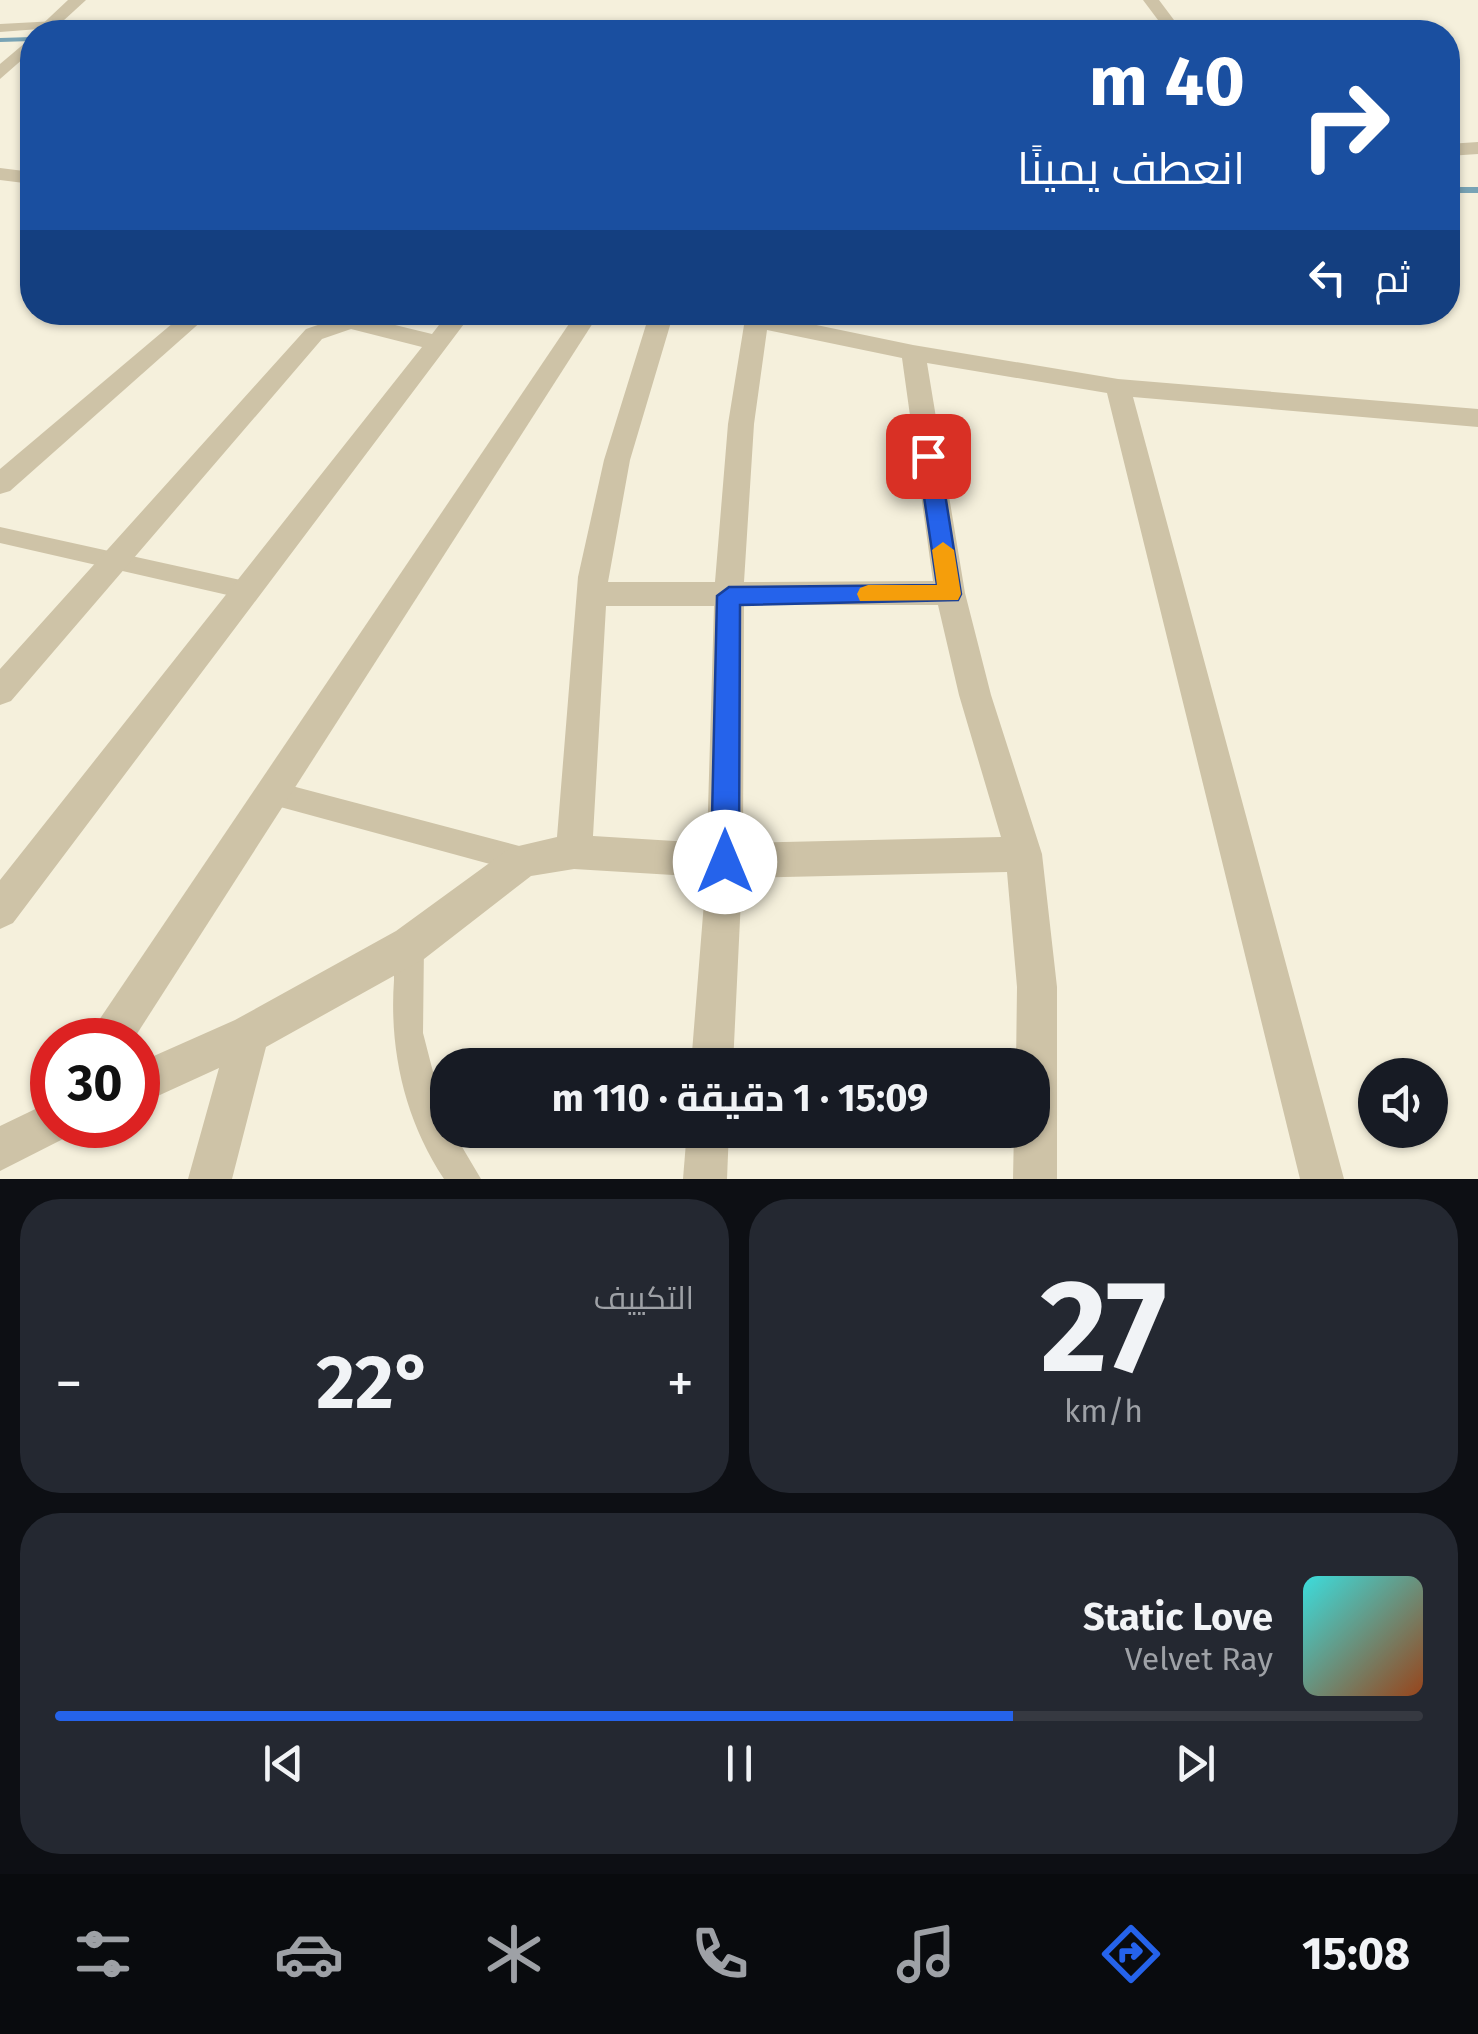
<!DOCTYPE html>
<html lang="ar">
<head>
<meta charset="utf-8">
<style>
  :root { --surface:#171b24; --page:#242831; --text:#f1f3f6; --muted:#9ea1a6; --line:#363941; --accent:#2563eb }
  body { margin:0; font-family:"Fira Sans",Cairo,sans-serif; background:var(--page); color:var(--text); direction:rtl; height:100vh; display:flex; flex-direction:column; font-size:38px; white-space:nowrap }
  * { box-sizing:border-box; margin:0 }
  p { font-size:32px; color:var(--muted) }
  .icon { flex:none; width:55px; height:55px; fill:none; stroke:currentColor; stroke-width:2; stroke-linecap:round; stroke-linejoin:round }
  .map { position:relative; height:1179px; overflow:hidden; direction:ltr }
  .side { display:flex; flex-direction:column; gap:20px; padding:20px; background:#0d0f14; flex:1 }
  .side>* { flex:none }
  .hud { position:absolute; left:20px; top:20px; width:1440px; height:305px; border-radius:40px; box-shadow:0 2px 8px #0004; direction:rtl; background:#1a4fa0; color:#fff; overflow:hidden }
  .buttons { position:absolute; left:1358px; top:1058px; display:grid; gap:20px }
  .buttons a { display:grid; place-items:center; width:90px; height:90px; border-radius:50%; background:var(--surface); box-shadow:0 2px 8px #0004; font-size:50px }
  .speed { position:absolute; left:30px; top:1018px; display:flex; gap:20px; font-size:50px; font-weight:700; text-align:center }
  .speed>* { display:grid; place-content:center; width:130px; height:130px; border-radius:50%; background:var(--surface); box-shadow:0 2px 8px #0004; line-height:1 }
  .speed .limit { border:15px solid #d22; background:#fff; color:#111 }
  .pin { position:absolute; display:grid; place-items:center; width:85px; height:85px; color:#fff; margin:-42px; border-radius:20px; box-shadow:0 5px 15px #0006 }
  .me { position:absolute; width:110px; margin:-55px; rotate:0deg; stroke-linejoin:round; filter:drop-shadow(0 0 8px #0008) }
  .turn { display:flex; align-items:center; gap:35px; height:210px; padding:0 50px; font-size:45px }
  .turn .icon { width:130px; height:130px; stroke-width:2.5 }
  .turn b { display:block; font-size:70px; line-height:85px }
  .then { display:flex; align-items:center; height:95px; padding:0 50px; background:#0003; gap:20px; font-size:38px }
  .big { font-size:75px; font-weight:700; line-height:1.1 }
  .side .tile { flex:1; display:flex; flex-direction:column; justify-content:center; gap:15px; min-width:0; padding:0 35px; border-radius:40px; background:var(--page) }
  .side .dial { align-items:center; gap:0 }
  .dial b { font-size:130px; line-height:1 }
  .song { display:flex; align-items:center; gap:30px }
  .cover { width:120px; height:120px; border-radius:15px; background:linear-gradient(135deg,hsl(180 70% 55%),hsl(20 70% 35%)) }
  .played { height:10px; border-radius:5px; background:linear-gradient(90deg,var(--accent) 70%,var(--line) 70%) }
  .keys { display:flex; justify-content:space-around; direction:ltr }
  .heat { display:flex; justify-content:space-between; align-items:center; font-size:55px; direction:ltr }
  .side .tiles { flex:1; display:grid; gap:20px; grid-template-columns:1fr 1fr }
  .tile:last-child { grid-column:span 2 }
  .trip { position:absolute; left:430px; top:1048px; width:620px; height:100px; border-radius:40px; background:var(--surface); box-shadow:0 2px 8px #0004; font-weight:700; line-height:100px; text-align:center; direction:rtl }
  .menu { display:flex; height:160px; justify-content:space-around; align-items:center; background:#090b0e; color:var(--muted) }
  .menu .icon { width:70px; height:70px }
  .menu .on { color:var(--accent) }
  .menu b { font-size:45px; color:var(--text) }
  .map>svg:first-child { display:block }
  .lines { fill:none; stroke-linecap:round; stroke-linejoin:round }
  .stream { fill:#78a3b5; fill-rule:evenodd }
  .lane { fill:#cec3a7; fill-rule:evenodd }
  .street { fill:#cec3a7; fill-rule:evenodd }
  .route { fill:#2563eb; stroke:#184099; stroke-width:2.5 }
  .slow { fill:#f59e0b }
</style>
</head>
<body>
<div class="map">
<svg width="1478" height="1179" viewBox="0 0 1478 1179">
  <rect width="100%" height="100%" fill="#f5f0dc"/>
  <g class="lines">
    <!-- stream -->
    <g class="stream">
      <path d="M32 37V41L0 42V38Z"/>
      <rect x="1448" y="187" width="30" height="6"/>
    </g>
    <!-- lane -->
    <g class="lane">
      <path d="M56 21V27L52 28 0 32V24Z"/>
      <path d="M0 527 245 581 253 584 256 590 253 596 245 599 0 543Z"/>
      <path d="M273 781 523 847 533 851 537 860 533 869 523 873 273 805 264 801 260 793 264 785Z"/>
      <path d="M410 931 420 935 424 945 423 1033 448 1130H452L481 1179H444C405 1120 389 1051 394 980 394 965 394 949 400 935Z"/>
    </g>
    <!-- street -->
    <g class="street">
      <path d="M68 0H86L51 32H34Z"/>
      <path d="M1143 0H1159L1183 32H1167Z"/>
      <path d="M32 37V51L0 79V64Z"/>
      <path d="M1478 142V154L1448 156V144Z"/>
      <path d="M0 168 32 172V184L0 180Z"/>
      <path d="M186 312H212L10 491 0 494V469Z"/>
      <path d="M449 312H473L13 923 0 929V880L422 347 351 329 322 339 11 701 0 705V669L306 329 350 314 432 334Z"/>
      <path d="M577 312H600L133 1040H89L95 1026Z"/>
      <path d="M650 312H674L630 460 608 582H715L728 424 744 325 707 317 704 312H753L913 345 1118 379 1478 409V427L1133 397 1344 1179H1300L1107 393 927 363 965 593 991 695 1042 854 1057 987V1179H1013L1014 1130H1032V1065H1016L1017 987 1007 872 742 878 733 1065H691L706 877 574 869 531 876 424 959 266 1047 232 1179H188L219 1068 138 1105V1063L235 1020 396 931 510 848 557 837 578 577 604 460ZM767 330 902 358 933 581 744 582 754 424ZM744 605H938L959 695 1001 837 743 843ZM606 606H714L707 843 593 836Z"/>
      <path d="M52 1101V1125H72L67 1137 0 1171V1126Z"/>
      <path d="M687 1130H729L727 1179H683Z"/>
    </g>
  </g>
  <!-- route -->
  <path class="route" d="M928 449 939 456 961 594 958 600 740 605 739 862 735 871 725 875 715 871 711 862 717 596 729 587 937 585 918 456Z"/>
  <!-- slow -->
  <path class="slow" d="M943 542 954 550 961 594 958 600 860 601 857 594 860 588 868 585H937L932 550Z"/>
</svg>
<div class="buttons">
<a><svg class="icon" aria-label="sound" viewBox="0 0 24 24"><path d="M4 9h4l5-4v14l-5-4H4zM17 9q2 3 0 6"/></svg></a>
</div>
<div class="speed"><div class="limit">30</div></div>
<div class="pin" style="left:928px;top:456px;background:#d93025"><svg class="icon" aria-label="arrive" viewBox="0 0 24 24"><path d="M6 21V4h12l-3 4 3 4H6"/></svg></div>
<svg class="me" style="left:725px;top:862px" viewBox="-20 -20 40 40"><circle r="19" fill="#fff"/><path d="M0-13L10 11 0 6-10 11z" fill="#2563eb"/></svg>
<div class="trip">15:09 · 1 دقيقة · 110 m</div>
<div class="hud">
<div class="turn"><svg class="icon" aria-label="right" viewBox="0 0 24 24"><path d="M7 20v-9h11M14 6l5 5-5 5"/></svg><div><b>40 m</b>انعطف يمينًا</div></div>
<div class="then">ثم<svg class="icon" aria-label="left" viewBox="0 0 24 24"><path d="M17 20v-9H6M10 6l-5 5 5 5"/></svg></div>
</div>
</div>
<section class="side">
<div class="tiles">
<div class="tile dial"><b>27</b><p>km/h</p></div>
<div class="tile"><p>التكييف</p>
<div class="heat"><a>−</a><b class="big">22°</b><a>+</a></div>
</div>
<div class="tile">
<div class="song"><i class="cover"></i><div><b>Static Love</b><p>Velvet Ray</p></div></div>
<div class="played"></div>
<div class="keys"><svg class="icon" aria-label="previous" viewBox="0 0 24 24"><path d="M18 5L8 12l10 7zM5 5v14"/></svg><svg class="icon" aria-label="pause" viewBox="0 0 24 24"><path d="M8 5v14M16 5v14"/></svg><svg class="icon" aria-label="next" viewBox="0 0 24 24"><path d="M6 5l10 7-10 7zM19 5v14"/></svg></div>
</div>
</div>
</section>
<nav class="menu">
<b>15:08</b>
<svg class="icon on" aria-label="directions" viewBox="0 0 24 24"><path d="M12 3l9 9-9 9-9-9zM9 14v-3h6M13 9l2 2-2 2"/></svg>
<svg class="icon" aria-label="music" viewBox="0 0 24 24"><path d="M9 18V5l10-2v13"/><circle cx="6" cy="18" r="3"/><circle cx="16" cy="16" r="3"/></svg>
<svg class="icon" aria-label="phone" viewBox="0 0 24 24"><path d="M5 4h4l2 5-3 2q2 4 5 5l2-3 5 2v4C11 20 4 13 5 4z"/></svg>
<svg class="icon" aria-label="climate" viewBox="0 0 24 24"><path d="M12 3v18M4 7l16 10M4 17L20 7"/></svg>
<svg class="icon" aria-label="car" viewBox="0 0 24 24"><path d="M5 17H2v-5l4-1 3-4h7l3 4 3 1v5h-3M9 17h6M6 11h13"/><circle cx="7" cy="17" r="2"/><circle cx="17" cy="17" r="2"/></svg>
<svg class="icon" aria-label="filters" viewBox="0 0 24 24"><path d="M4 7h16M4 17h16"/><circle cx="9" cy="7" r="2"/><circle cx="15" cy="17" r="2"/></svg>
</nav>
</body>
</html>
